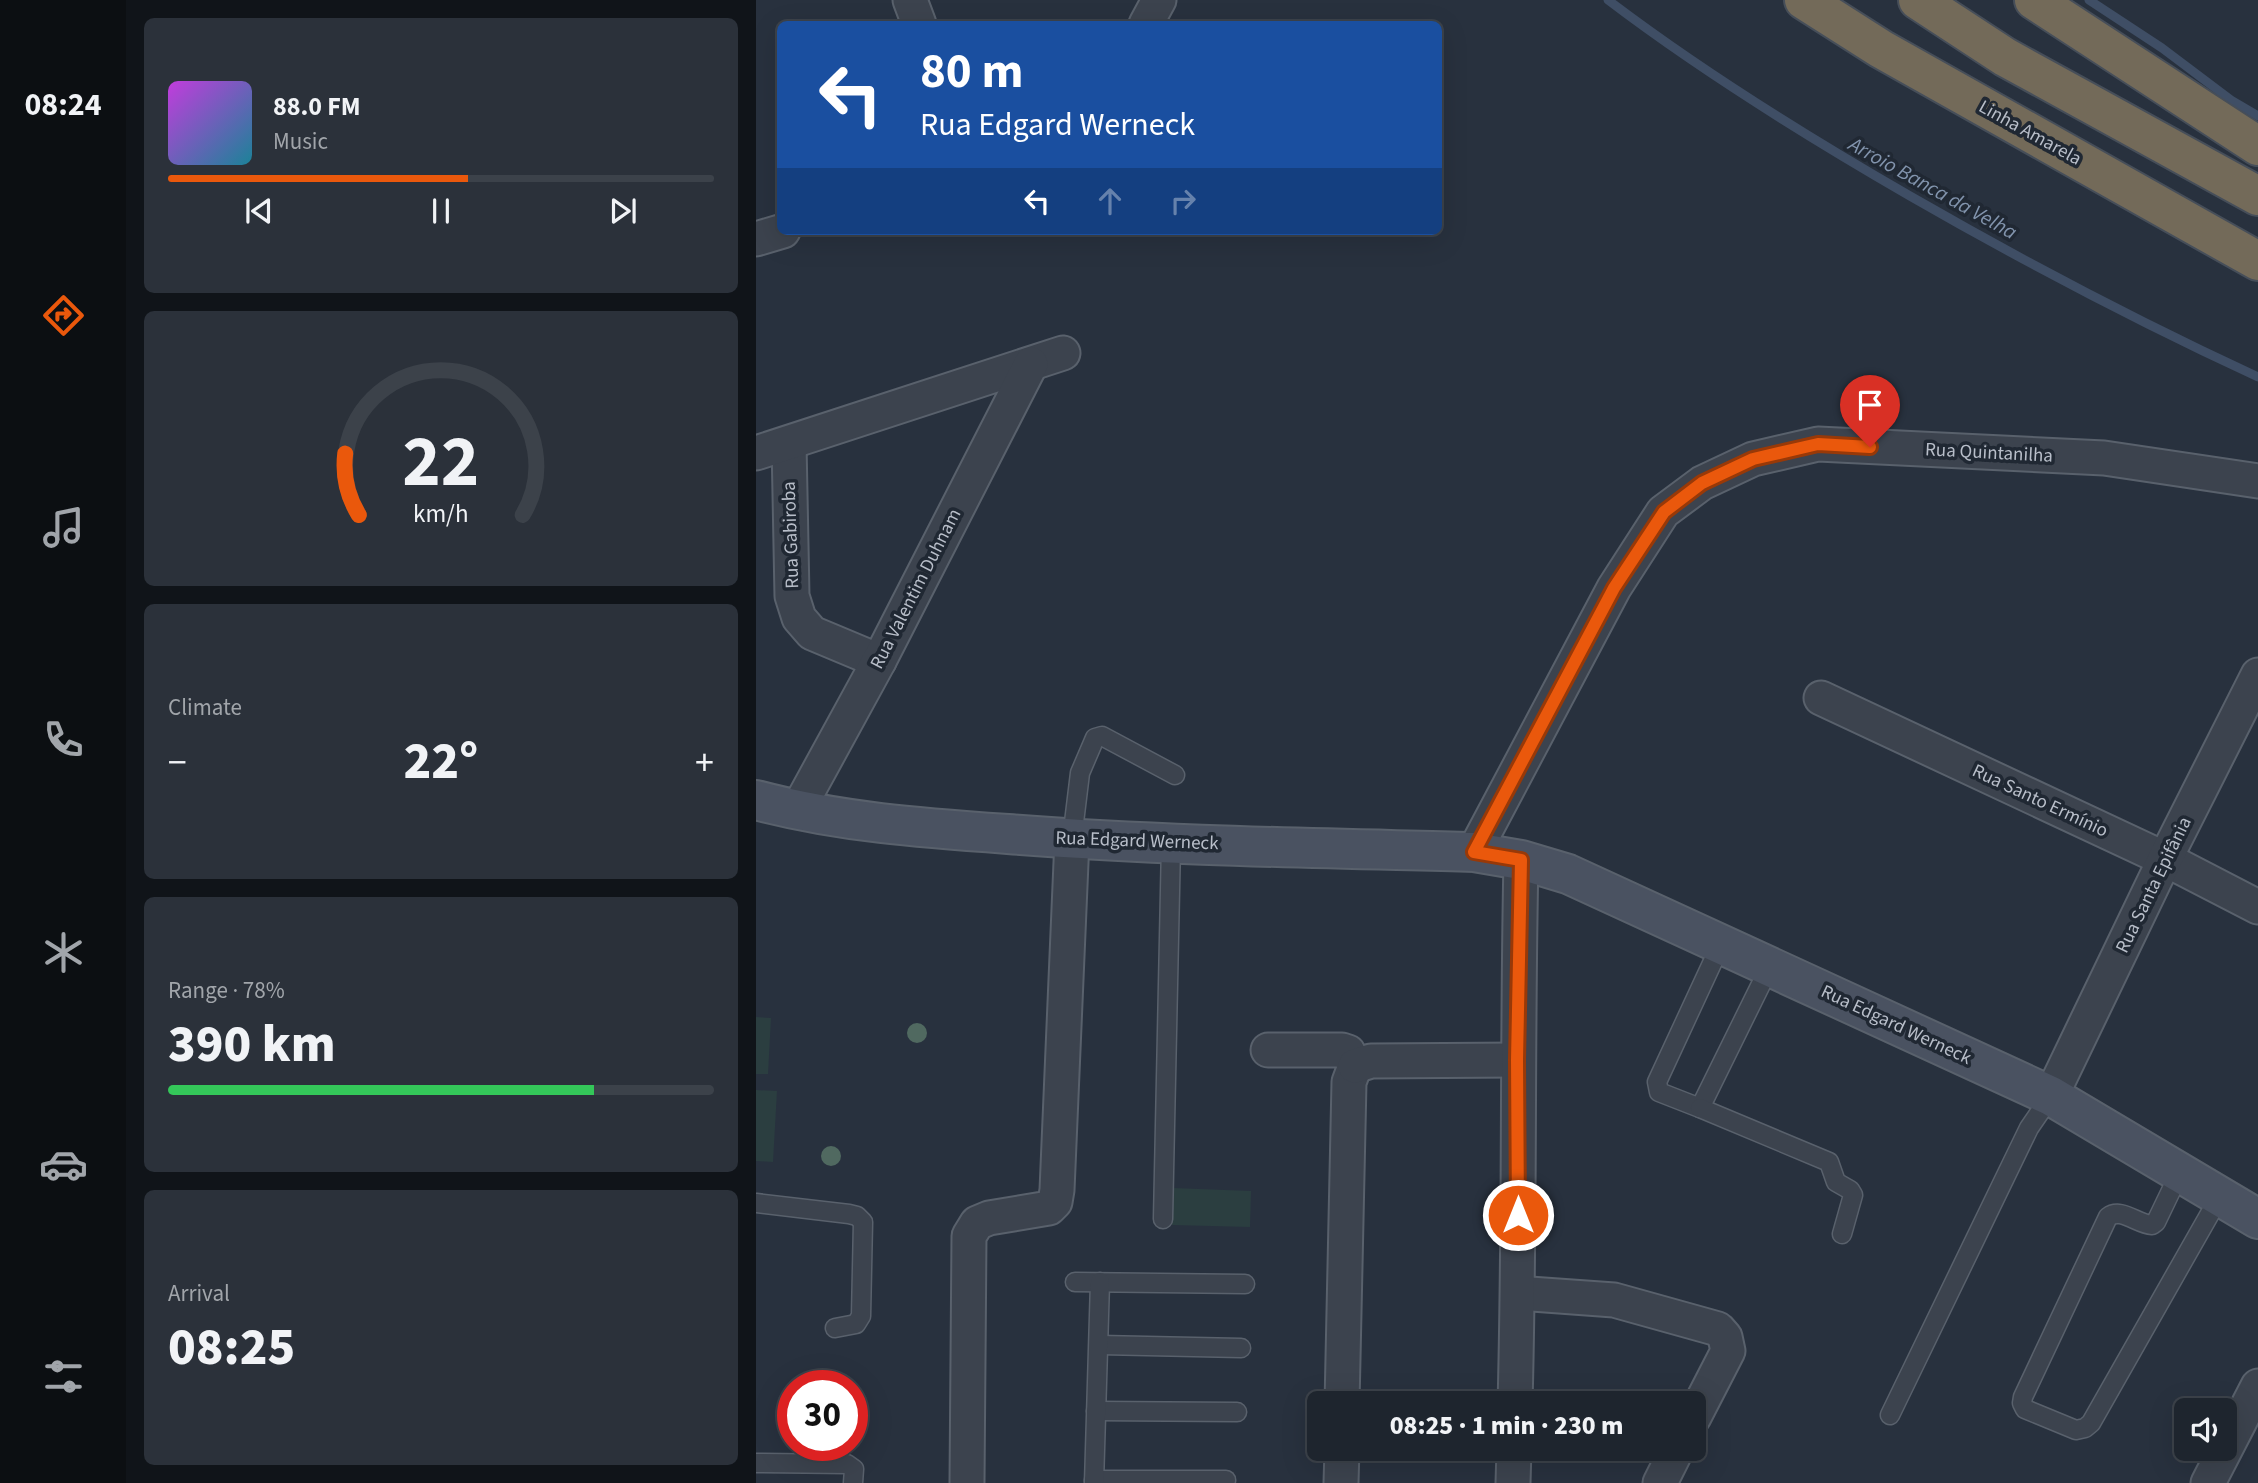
<!DOCTYPE html>
<html lang="en">
<head>
<meta charset="utf-8">
<style>
  :root { --surface:#1e252e; --page:#2b313a; --text:#f1f3f6; --muted:#a1a5aa; --line:#3c424a; --accent:#ea580c }
  body { margin:0; font-family:"Source Sans 3",sans-serif; background:var(--page); color:var(--text); height:100vh; display:flex; flex-direction:column; font-size:26px; white-space:nowrap }
  * { box-sizing:border-box; margin:0 }
  p { font-size:23px; color:var(--muted) }
  .icon { flex:none; width:38px; height:38px; fill:none; stroke:currentColor; stroke-width:2; stroke-linecap:round; stroke-linejoin:round }
  .map { position:relative; flex:1; overflow:hidden }
  .panel { display:flex; flex-direction:column; gap:18px; padding:18px; background:#101419; width:630px }
  .panel>* { flex:none }
  .banner { position:absolute; left:21px; top:21px; width:665px; height:214px; border-radius:10px; box-shadow:0 7px 28px #0002,0 0 0 2px var(--line); background:#1a4fa0; color:#fff; overflow:hidden }
  .tools { position:absolute; left:1418px; top:1398px; display:grid; gap:14px }
  .tools a { display:grid; place-items:center; width:63px; height:63px; border-radius:10px; background:var(--surface); box-shadow:0 7px 28px #0002,0 0 0 2px var(--line); font-size:35px }
  .speed { position:absolute; left:21px; top:1370px; display:flex; gap:14px; font-size:35px; font-weight:700; text-align:center }
  .speed>* { display:grid; place-content:center; width:91px; height:91px; border-radius:50%; background:var(--surface); box-shadow:0 7px 28px #0002,0 0 0 2px var(--line); line-height:1 }
  .speed .limit { border:10px solid #d22; background:#fff; color:#111 }
  .pin { position:absolute; display:grid; place-items:center; width:60px; height:60px; color:#fff; margin:-72px -30px; border-radius:50% 50% 50% 0; rotate:-45deg; box-shadow:0 0 7px #0007 }
  .pin .icon { rotate:45deg }
  .me { position:absolute; width:77px; margin:-38px; rotate:0deg; stroke-linejoin:round; filter:drop-shadow(0 0 5px #0008) }
  .turn { display:flex; align-items:center; gap:24px; height:147px; padding:0 28px; font-size:32px }
  .turn .icon { width:91px; height:91px; stroke-width:2.5 }
  .turn b { display:block; font-size:49px; line-height:60px }
  .lanes { display:flex; align-items:center; height:66px; padding:0 28px; background:#0003; justify-content:center; gap:35px; direction:ltr }
  .lanes .off { opacity:.35 }
  .big { font-size:52px; font-weight:800; line-height:1.1 }
  .panel .tile { flex:1; display:flex; flex-direction:column; justify-content:center; gap:10px; min-width:0; padding:0 24px; border-radius:10px; background:var(--page) }
  .panel .dial { align-items:center; gap:0 }
  .dial svg { height:182px; overflow:visible; fill:none; stroke:var(--line); stroke-width:7; stroke-linecap:round; text-anchor:middle }
  .dial text { fill:var(--text); stroke:none }
  .song { display:flex; align-items:center; gap:21px }
  .cover { width:84px; height:84px; border-radius:10px; background:linear-gradient(135deg,hsl(290 70% 55%),hsl(190 70% 35%)) }
  .played { height:7px; border-radius:4px; background:linear-gradient(90deg,var(--accent) 55%,var(--line) 55%) }
  .keys { display:flex; justify-content:space-around; direction:ltr }
  .heat { display:flex; justify-content:space-between; align-items:center; font-size:38px; direction:ltr }
  .charge { height:10px; border-radius:5px; background:linear-gradient(90deg,#34c759 78%,var(--line) 0) }
  .trip { position:absolute; left:551px; top:1391px; width:399px; height:70px; border-radius:10px; background:var(--surface); box-shadow:0 7px 28px #0002,0 0 0 2px var(--line); font-weight:800; line-height:70px; text-align:center }
  main { display:flex; flex:1; min-height:0 }
  .tab-bar { display:flex; flex-direction:column; width:126px; justify-content:space-around; align-items:center; background:#0c0f12; color:var(--muted) }
  .tab-bar .icon { width:49px; height:49px }
  .tab-bar .active { color:var(--accent) }
  .tab-bar b { font-size:32px; color:var(--text) }
  .map>svg:first-child { display:block }
  .green { fill:#2b3e40 }
  .lines { fill:none; stroke-linecap:round; stroke-linejoin:round }
  .stream { stroke:#3f4e65; stroke-width:9 }
  .lane-casing { stroke:#59616c; stroke-width:21 }
  .street-casing { stroke:#59616c; stroke-width:37 }
  .secondary-casing { stroke:#59616c; stroke-width:42 }
  .highway-casing { stroke:#464e59; stroke-width:42 }
  .lane { stroke:#3c434e; stroke-width:18 }
  .street { stroke:#3c434e; stroke-width:33 }
  .secondary { stroke:#4a5261; stroke-width:38 }
  .highway { stroke:#736a59; stroke-width:38 }
  .tree { fill:#506960 }
  .route-casing { stroke:#983908; stroke-width:18 }
  .route { stroke:#ea580c; stroke-width:12 }
  .labels { text-anchor:middle; dominant-baseline:central; stroke-width:7; stroke-linejoin:round; paint-order:stroke }
  .street-label { font-size:19px; fill:#b8bec9; stroke:#202833 }
  .water-label { font-size:21px; font-style:italic; fill:#8294ad; stroke:#202833 }
</style>
</head>
<body>
<main>
<nav class="tab-bar">
<b>08:24</b>
<svg class="icon active" aria-label="directions" viewBox="0 0 24 24"><path d="M12 3l9 9-9 9-9-9zM9 14v-3h6M13 9l2 2-2 2"/></svg>
<svg class="icon" aria-label="music" viewBox="0 0 24 24"><path d="M9 18V5l10-2v13"/><circle cx="6" cy="18" r="3"/><circle cx="16" cy="16" r="3"/></svg>
<svg class="icon" aria-label="phone" viewBox="0 0 24 24"><path d="M5 4h4l2 5-3 2q2 4 5 5l2-3 5 2v4C11 20 4 13 5 4z"/></svg>
<svg class="icon" aria-label="climate" viewBox="0 0 24 24"><path d="M12 3v18M4 7l16 10M4 17L20 7"/></svg>
<svg class="icon" aria-label="car" viewBox="0 0 24 24"><path d="M5 17H2v-5l4-1 3-4h7l3 4 3 1v5h-3M9 17h6M6 11h13"/><circle cx="7" cy="17" r="2"/><circle cx="17" cy="17" r="2"/></svg>
<svg class="icon" aria-label="filters" viewBox="0 0 24 24"><path d="M4 7h16M4 17h16"/><circle cx="9" cy="7" r="2"/><circle cx="15" cy="17" r="2"/></svg>
</nav>
<section class="panel">
<div class="tile">
<div class="song"><i class="cover"></i><div><b>88.0 FM</b><p>Music</p></div></div>
<div class="played"></div>
<div class="keys"><svg class="icon" aria-label="previous" viewBox="0 0 24 24"><path d="M18 5L8 12l10 7zM5 5v14"/></svg><svg class="icon" aria-label="pause" viewBox="0 0 24 24"><path d="M8 5v14M16 5v14"/></svg><svg class="icon" aria-label="next" viewBox="0 0 24 24"><path d="M6 5l10 7-10 7zM19 5v14"/></svg></div>
</div>
<div class="tile dial"><svg viewBox="0 0 100 80">
<path d="M14 69A42 42 0 1 1 86 69"/>
<path d="M14 69A42 42 0 0 1 8 42" stroke="#ea580c"/>
<text x="50" y="56" font-size="32" font-weight="700">22</text>
<text x="50" y="72" font-size="11">km/h</text>
</svg></div>
<div class="tile"><p>Climate</p>
<div class="heat"><a>−</a><b class="big">22°</b><a>+</a></div>
</div>
<div class="tile"><p>Range · 78%</p><b class="big">390 km</b><div class="charge"></div></div>
<div class="tile"><p>Arrival</p><b class="big">08:25</b></div>
</section>
<div class="map">
<svg width="1502" height="1483" viewBox="0 0 1502 1483">
  <rect width="100%" height="100%" fill="#28313e"/>
  <!-- green -->
  <g class="green">
    <path d="M0 1017 15 1018 12 1074H0Z"/>
    <path d="M0 1090 21 1091 17 1162 0 1161Z"/>
    <path d="M417 1188 495 1191 494 1227 416 1225Z"/>
  </g>
  <g class="lines">
    <!-- stream -->
    <g class="stream">
      <path d="M852 0C948 73 1050 136 1154 196 1267 261 1383 322 1502 377"/>
      <path d="M1333 0 1406 48 1475 100 1502 116"/>
    </g>
    <defs>
      <g id="lane">
        <path d="M316 839 324 773 339 738 346 736 419 775"/>
        <path d="M965 944 901 1082 903 1092 944 1108 1014 966"/>
        <path d="M944 1108 1073 1162 1080 1182 1094 1190 1097 1195 1086 1234"/>
        <path d="M1424 1172 1400 1222 1396 1225C1381 1224 1365 1207 1352 1217L1267 1397 1266 1403 1269 1409 1320 1430 1329 1428 1335 1423 1464 1196"/>
        <path d="M0 1203 93 1214 101 1216 107 1222 105 1316 100 1324 79 1328"/>
        <path d="M407 1219 415 844"/>
        <path d="M319 1282 489 1284"/>
        <path d="M344 1345 485 1348"/>
        <path d="M340 1411 481 1412"/>
        <path d="M1134 1415 1273 1128 1295 1096"/>
        <path d="M0 1463 91 1464 98 1469 97 1483"/>
        <path d="M338 1480H470"/>
        <path d="M338 1483 344 1282"/>
      </g>
      <g id="street">
        <path d="M154 0 163 24"/>
        <path d="M390 24 403 0"/>
        <path d="M0 239 27 231"/>
        <path d="M33 443 36 596 43 618 56 633 123 661"/>
        <path d="M0 453 307 353"/>
        <path d="M1065 698 1409 859 1502 907"/>
        <path d="M41 811 123 661 275 364"/>
        <path d="M718 852 858 588 907 512 946 483 997 459 1062 444 1348 458 1502 481"/>
        <path d="M512 1050H586L592 1052 599 1066 593 1082 586 1404"/>
        <path d="M599 1066 615 1061 761 1060"/>
        <path d="M1295 1096 1409 859 1502 675"/>
        <path d="M762 1293 858 1300 962 1329 969 1337 972 1351 938 1417"/>
        <path d="M759 1404C764 1222 761 1041 765 860"/>
        <path d="M211 1483 213 1236 221 1223 233 1218 293 1208 299 1202 301 1190 316 839"/>
        <path d="M585 1483 586 1449"/>
        <path d="M757 1483 758 1449"/>
        <path d="M904 1483 921 1449"/>
        <path d="M1452 1483 1502 1386"/>
      </g>
      <path id="secondary" d="M0 800C82 822 167 828 252 834 407 846 562 848 718 852L765 860 812 874 1295 1096 1502 1219"/>
      <g id="highway">
        <path d="M1048 0 1125 49 1502 261"/>
        <path d="M1162 0 1249 57 1502 196"/>
        <path d="M1278 0 1502 146"/>
      </g>
    </defs>
    <!-- lane casing -->
    <use href="#lane" class="lane-casing"/>
    <!-- street casing -->
    <use href="#street" class="street-casing"/>
    <!-- secondary casing -->
    <use href="#secondary" class="secondary-casing"/>
    <!-- highway casing -->
    <use href="#highway" class="highway-casing"/>
    <!-- lane -->
    <use href="#lane" class="lane"/>
    <!-- street -->
    <use href="#street" class="street"/>
    <!-- secondary -->
    <use href="#secondary" class="secondary"/>
    <!-- highway -->
    <use href="#highway" class="highway"/>
  </g>
  <!-- trees -->
  <g class="tree">
    <circle cx="161" cy="1033" r="10"/>
    <circle cx="75" cy="1156" r="10"/>
  </g>
  <g class="lines">
    <defs>
      <path id="route" d="M762 1215 761 1060 765 860 718 852 858 588 908 512 946 483 997 459 1062 444 1114 447"/>
    </defs>
    <!-- route casing -->
    <use href="#route" class="route-casing"/>
    <!-- route -->
    <use href="#route" class="route"/>
  </g>
  <g class="labels">
    <!-- street labels -->
    <g class="street-label">
      <text transform="translate(1274 133) rotate(29)">Linha Amarela</text>
      <text transform="translate(1233 453) rotate(3)">Rua Quintanilha</text>
      <text transform="translate(35 535) rotate(-92)">Rua Gabiroba</text>
      <text transform="translate(160 589) rotate(-63)">Rua Valentim Duhnam</text>
      <text transform="translate(1284 801) rotate(25)">Rua Santo Ermínio</text>
      <text transform="translate(381 841) rotate(2)">Rua Edgard Werneck</text>
      <text transform="translate(1398 885) rotate(-64)">Rua Santa Epifânia</text>
      <text transform="translate(1140 1025) rotate(25)">Rua Edgard Werneck</text>
    </g>
    <!-- water labels -->
    <g class="water-label">
      <text transform="translate(1177 188) rotate(29)">Arroio Banca da Velha</text>
    </g>
  </g>
</svg>
<div class="tools">
<a><svg class="icon" aria-label="sound" viewBox="0 0 24 24"><path d="M4 9h4l5-4v14l-5-4H4zM17 9q2 3 0 6"/></svg></a>
</div>
<div class="speed"><div class="limit">30</div></div>
<div class="pin" style="left:1114px;top:447px;background:#d93025"><svg class="icon" aria-label="arrive" viewBox="0 0 24 24"><path d="M6 21V4h12l-3 4 3 4H6"/></svg></div>
<svg class="me" style="left:762px;top:1215px" viewBox="-20 -20 40 40"><circle r="17" fill="#ea580c" stroke="#fff" stroke-width="3"/><path d="M0-11L8 9 0 5-8 9z" fill="#fff"/></svg>
<div class="trip">08:25 · 1 min · 230 m</div>
<div class="banner">
<div class="turn"><svg class="icon" aria-label="left" viewBox="0 0 24 24"><path d="M17 20v-9H6M10 6l-5 5 5 5"/></svg><div><b>80 m</b>Rua Edgard Werneck</div></div>
<div class="lanes"><svg class="icon" aria-label="left" viewBox="0 0 24 24"><path d="M17 20v-9H6M10 6l-5 5 5 5"/></svg><svg class="icon off" aria-label="ahead" viewBox="0 0 24 24"><path d="M12 20V5M6 11l6-6 6 6"/></svg><svg class="icon off" aria-label="right" viewBox="0 0 24 24"><path d="M7 20v-9h11M14 6l5 5-5 5"/></svg></div>
</div>
</div>
</main>
</body>
</html>
